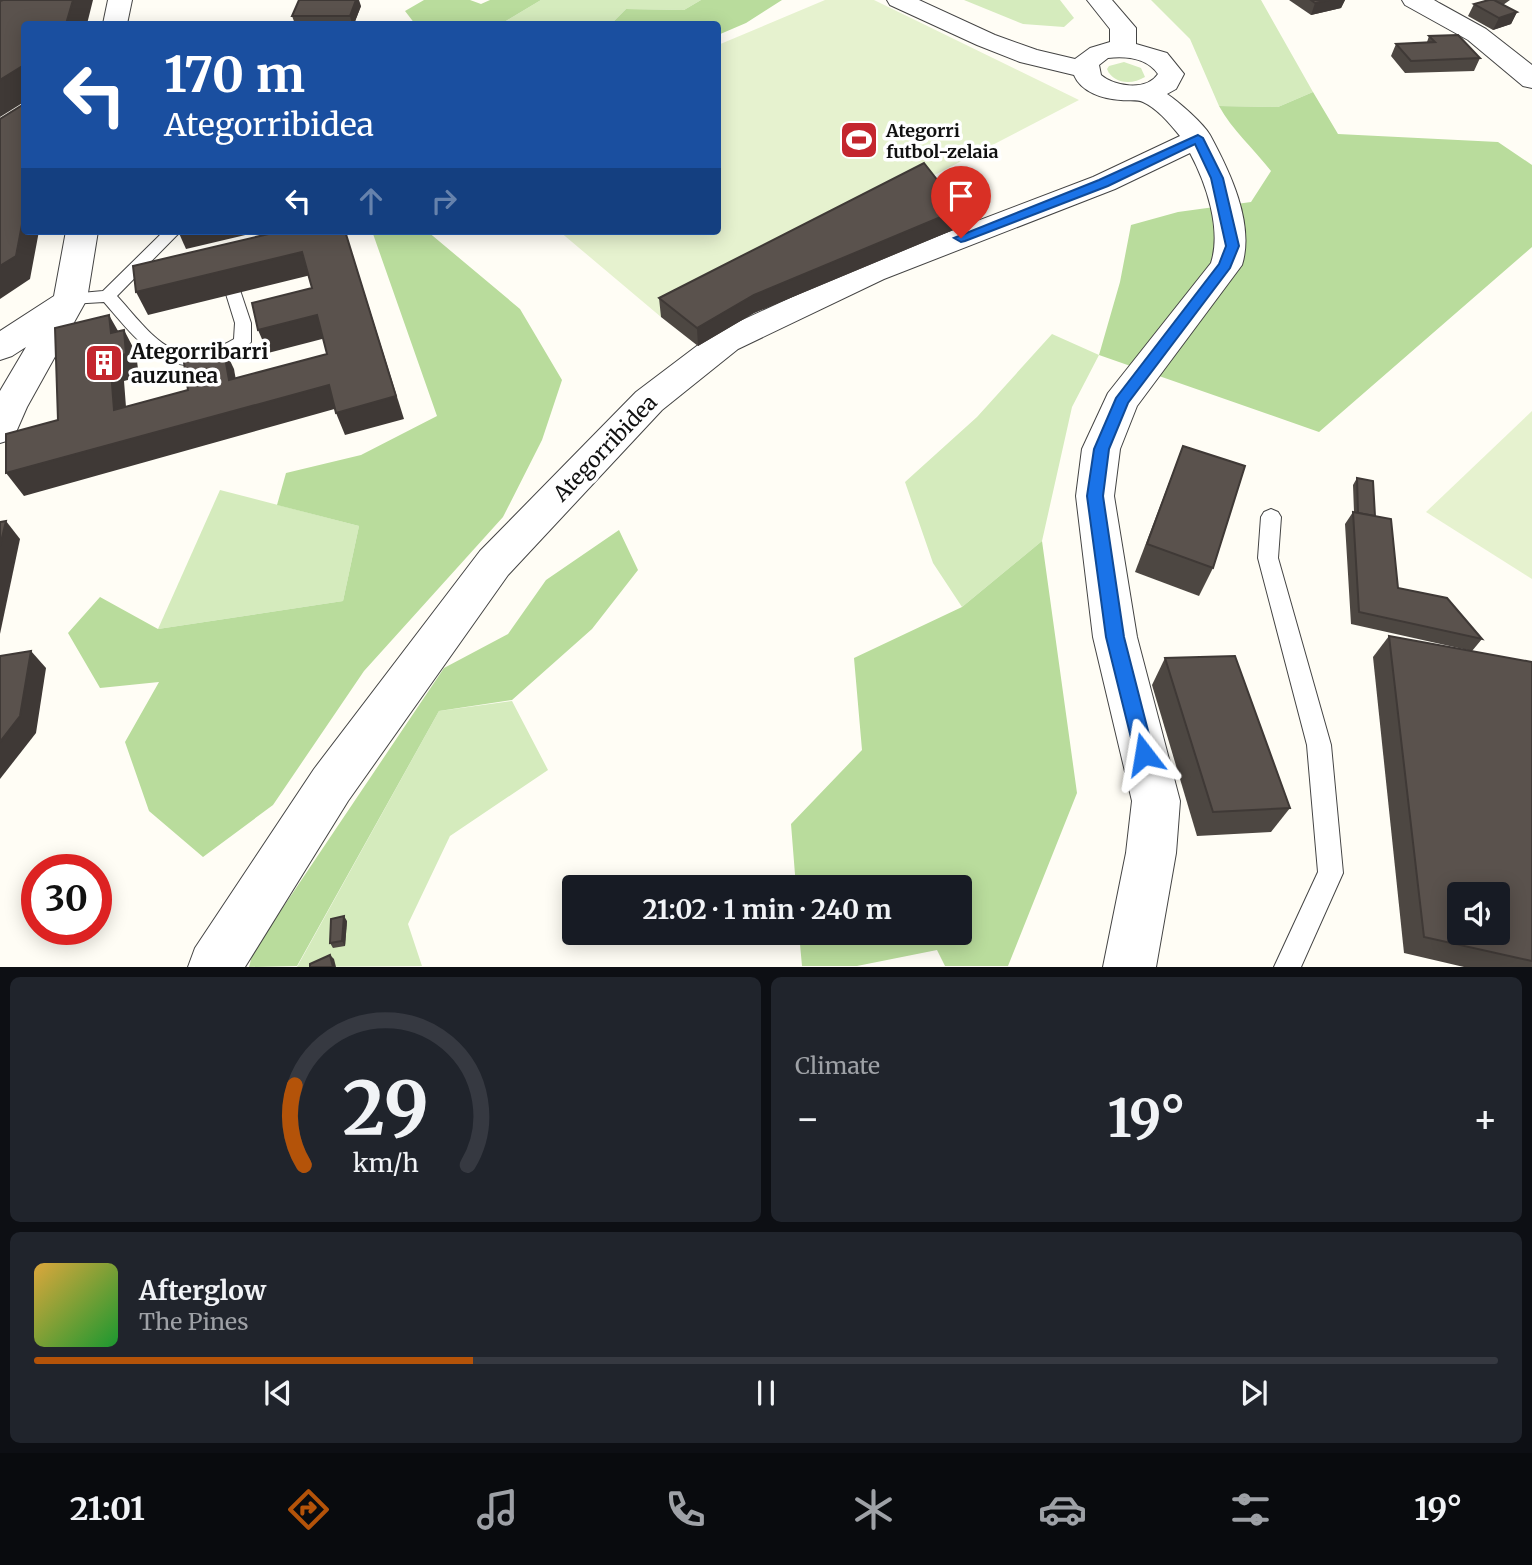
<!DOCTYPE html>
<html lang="en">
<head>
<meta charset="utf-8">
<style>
  :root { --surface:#171b24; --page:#20242c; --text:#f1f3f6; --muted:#9ea1a6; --line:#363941; --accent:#b45309 }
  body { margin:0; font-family:Merriweather,serif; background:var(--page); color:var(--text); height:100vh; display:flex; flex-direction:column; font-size:26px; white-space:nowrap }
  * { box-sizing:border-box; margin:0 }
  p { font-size:23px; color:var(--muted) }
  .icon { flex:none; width:38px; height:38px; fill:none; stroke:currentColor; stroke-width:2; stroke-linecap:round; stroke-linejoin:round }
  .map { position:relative; height:967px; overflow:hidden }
  .panel { display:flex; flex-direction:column; gap:10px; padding:10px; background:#0d0f14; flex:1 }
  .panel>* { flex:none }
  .top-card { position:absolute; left:21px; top:21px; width:700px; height:214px; border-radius:7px; box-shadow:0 4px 18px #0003; background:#1a4fa0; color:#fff; overflow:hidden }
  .fabs { position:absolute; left:1447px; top:882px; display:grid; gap:14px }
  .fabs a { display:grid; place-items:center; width:63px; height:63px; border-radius:7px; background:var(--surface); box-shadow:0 4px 18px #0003; font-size:35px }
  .speed { position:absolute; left:21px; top:854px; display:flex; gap:14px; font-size:35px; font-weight:700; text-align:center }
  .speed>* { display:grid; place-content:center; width:91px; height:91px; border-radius:50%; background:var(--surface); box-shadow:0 4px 18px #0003; line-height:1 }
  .speed .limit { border:10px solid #d22; background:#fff; color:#111 }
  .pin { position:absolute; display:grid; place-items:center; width:60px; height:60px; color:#fff; margin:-72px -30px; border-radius:50% 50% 50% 0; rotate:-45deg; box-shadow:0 0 7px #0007 }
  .pin .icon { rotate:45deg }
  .me { position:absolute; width:77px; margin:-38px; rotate:346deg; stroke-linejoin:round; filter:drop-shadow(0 0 5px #0008) }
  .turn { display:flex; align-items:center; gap:24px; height:147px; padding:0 28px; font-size:32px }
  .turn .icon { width:91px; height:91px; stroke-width:2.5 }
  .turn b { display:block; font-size:49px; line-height:60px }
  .lanes { display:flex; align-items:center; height:66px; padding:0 28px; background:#0003; justify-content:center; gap:35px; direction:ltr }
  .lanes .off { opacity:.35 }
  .big { font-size:52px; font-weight:700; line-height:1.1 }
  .panel .card { flex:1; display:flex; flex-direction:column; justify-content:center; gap:10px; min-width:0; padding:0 24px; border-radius:10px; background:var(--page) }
  .panel .dial { align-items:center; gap:0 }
  .dial svg { height:182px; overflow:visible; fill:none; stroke:var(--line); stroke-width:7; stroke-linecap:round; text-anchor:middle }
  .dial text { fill:var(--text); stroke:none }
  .song { display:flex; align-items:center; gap:21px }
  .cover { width:84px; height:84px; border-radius:10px; background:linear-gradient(135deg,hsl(40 70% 55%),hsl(130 70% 35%)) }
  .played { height:7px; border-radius:4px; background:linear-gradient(90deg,var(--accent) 30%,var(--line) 30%) }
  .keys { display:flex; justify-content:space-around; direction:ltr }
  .heat { display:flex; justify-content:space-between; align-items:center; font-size:38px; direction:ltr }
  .panel .tiles { flex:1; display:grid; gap:10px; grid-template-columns:1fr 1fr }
  .card:last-child { grid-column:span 2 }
  .trip { position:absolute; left:562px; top:875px; width:410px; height:70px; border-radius:7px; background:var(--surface); box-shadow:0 4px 18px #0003; font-weight:700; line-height:70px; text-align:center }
  .tab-bar { display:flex; height:112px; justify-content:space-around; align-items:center; background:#090b0e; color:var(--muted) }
  .tab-bar .icon { width:49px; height:49px }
  .tab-bar .active { color:var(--accent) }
  .tab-bar b { font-size:32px; color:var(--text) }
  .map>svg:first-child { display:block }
  .green { fill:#d5ebbd }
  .forest { fill:#b9dc9c }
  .pitch { fill:#e6f2cf }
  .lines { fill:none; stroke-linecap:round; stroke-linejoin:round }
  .lane-casing { stroke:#444; stroke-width:2 }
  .street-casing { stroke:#444; stroke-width:2 }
  .lane { fill:#fff; fill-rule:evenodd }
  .street { fill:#fff; fill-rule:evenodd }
  .wall { fill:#4d4742 }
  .shaded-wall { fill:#3f3936 }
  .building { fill:#5a524d; stroke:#3f3936; stroke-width:2; fill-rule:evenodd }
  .route { fill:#1a73e8; stroke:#114b97; stroke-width:2 }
  .labels { text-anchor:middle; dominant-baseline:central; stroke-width:7; stroke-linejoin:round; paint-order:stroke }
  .far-poi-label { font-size:18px; font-weight:bold; fill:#111; stroke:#fff; text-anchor:start }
  .poi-label { font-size:21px; font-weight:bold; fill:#111; stroke:#fff; text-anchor:start }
  .street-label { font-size:21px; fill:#111; stroke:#fff }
</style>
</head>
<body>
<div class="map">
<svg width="1532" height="967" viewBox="0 0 1532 967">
  <rect width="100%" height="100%" fill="#fffdf5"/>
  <!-- green -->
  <g class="green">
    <path d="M541 0H701L684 10 626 9 611 24H501Z"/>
    <path d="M964 0H1060L1074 18 1064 27 1023 24Z"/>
    <path d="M1151 0H1261L1313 92 1278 107 1219 106 1190 39Z"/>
    <path d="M1124 62 1141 68 1145 77C1132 85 1113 84 1107 69L1109 66Z"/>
    <path d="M1052 334 1099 355 1072 407 1042 541 962 607 933 563 905 482 977 417Z"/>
    <path d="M220 490 359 526 343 601 158 629Z"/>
    <path d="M512 701 548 770 450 836 408 924 422 966 297 967 439 711Z"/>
  </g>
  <!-- forest -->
  <g class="forest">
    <path d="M424 0H470L481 4 490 0H541L501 24H415L405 11Z"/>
    <path d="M701 0H782L746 23 718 35V24H611L626 9 684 10Z"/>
    <path d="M1313 92 1338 134 1498 142 1532 165V247L1319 432 1099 355 1120 282 1131 225 1178 212 1251 202 1271 171C1254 149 1232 130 1219 106L1278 107Z"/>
    <path d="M372 231H427L520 309 562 380 542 440 503 517 364 671 273 805 203 857 149 811 125 742 159 682 100 688 68 633 100 597 158 629 343 601 359 526 277 505 286 473 361 455 437 416Z"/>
    <path d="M619 530 638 570 592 629 512 700 439 711 297 966 249 967 253 952 444 668 508 634 546 580Z"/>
    <path d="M1042 541 1077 793 1008 966H945L937 950 857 966H802L799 933H959V887H796L791 824 862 750 854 658 962 607Z"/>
  </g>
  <!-- pitch -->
  <g class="pitch">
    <path d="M825 0H874L1079 100 661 317 559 231H718V45Z"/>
    <path d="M1532 411V579L1426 512Z"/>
  </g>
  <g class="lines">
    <defs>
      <g id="lane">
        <path d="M164 231H181L117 296C155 338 175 374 234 339L235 323 226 294 234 289 240 290 251 323V342C244 351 230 358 219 362 163 378 137 340 104 302L70 304 62 299 70 294 103 291Z"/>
        <path d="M1271 509 1278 512 1281 517 1278 558 1331 745 1343 873 1301 967H1274L1318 872 1307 745 1258 558 1261 517 1264 512Z"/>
      </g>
      <g id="street">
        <path d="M108 0H132L127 24H103Z"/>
        <path d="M887 0H919L995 35 1037 50 1075 59 1090 48 1110 42V29L1087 0H1112L1136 28V44L1167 53 1184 74 1176 89 1167 94C1178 101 1204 124 1210 135 1229 170 1255 223 1242 265L1137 406 1120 449 1114 496 1137 637 1180 801 1176 853 1156 967H1103L1126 853 1132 801 1093 637 1076 496 1082 449 1108 393 1211 263C1222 229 1206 183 1190 153L1115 189 884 279 738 349 662 410 508 575 348 801 245 967H188L195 948 314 769 480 551 636 392 714 333 862 265 1093 177 1180 136C1170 124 1157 108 1143 102 1137 99 1127 101 1121 100 1103 99 1081 92 1074 75L1020 62 977 45 890 5ZM1108 58C1126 56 1147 58 1158 74 1146 92 1114 86 1101 75L1099 65Z"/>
        <path d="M1402 0H1434L1439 3 1486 29 1532 65V88L1523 86 1468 40 1405 5Z"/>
        <path d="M66 231H98L87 299 27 407 13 439 0 443V391L26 347 12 356 0 360V331L54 296Z"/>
      </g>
    </defs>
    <!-- lane casing -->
    <use href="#lane" class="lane-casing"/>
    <!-- street casing -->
    <use href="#street" class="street-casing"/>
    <!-- lane -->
    <use href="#lane" class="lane"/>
    <!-- street -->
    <use href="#street" class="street"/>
  </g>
  <!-- wall -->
  <g class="wall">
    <path d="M1289 0H1345L1341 8 1311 15Z"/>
    <path d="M1487 0H1510L1503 5 1517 12 1511 24 1493 30 1468 16 1474 4Z"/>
    <path d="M361 6 354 24H295L292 16Z"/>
    <path d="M1429 36 1480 58 1474 71 1405 73 1391 56 1396 44 1427 42Z"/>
    <path d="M958 228 754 313 698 346 661 317 659 298Z"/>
    <path d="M1183 446 1213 568 1199 596 1135 572Z"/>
    <path d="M1357 478 1375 516 1398 588 1482 639 1472 651 1351 624 1345 524 1353 512H1354L1353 485Z"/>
    <path d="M1389 636 1532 662V967H1464L1404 953 1373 657Z"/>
    <path d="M1165 658 1290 808 1271 832 1197 836 1152 685Z"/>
    <path d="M347 921 345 946 333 948 330 943Z"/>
  </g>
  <!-- shaded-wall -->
  <g class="shaded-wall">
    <path d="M73 0H93L87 24H66Z"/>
    <path d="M356 0H359L361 6 354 24H352L350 16Z"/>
    <path d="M1329 0H1345L1341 8 1311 15 1315 3Z"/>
    <path d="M1517 12 1511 24 1493 30 1499 18Z"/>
    <path d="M24 65V102L0 117V80Z"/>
    <path d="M960 209 958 228 754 313 698 346 697 328 754 295Z"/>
    <path d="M24 214V231H39L30 279 0 299V266Z"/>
    <path d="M178 231H262L186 249Z"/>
    <path d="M345 231 404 419 345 435 336 413Z"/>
    <path d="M302 252 311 275 148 315 136 292Z"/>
    <path d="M109 315 122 338 124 330 136 353 139 377 124 381 128 433 114 410 110 358 111 333Z"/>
    <path d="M317 315 326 338 268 353 258 330Z"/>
    <path d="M223 346 234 369 240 403 229 380Z"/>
    <path d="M329 385 338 408 24 496 6 473Z"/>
    <path d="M6 521 20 539 0 634V546Z"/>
    <path d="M31 651 46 668 36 733 0 779V742Z"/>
    <path d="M344 916 347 921 345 946 342 941Z"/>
    <path d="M330 955 334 959 336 967H333Z"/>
  </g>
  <!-- building -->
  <g class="building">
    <path d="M3 0H73L66 24H24V65L0 80V1Z"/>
    <path d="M299 0H356L350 16H292Z"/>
    <path d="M1311 0H1329L1315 3Z"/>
    <path d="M1489 0H1494L1517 12 1499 18 1474 4Z"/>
    <path d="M1458 35 1480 58 1411 61 1396 44 1435 42 1429 36Z"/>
    <path d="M24 104V214L16 256 0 266V119Z"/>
    <path d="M924 163 960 209 754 295 697 328 659 298Z"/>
    <path d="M281 231H345L396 396 336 413 329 385 6 473V434L58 420 55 328 109 315 111 333 124 330 126 354 110 358 114 410 188 390 183 356 223 346 229 380 327 354 317 315 258 330 252 303 312 288 302 252 136 292 133 266Z"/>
    <path d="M1183 446 1245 466 1213 568 1147 544Z"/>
    <path d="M1357 478 1373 481 1375 516 1358 513Z"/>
    <path d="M1353 512 1391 519 1398 588 1447 598 1482 639 1359 612Z"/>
    <path d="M6 521 0 546V522Z"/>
    <path d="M1389 636 1532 662V961L1424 937ZM1460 894H1498V933H1460Z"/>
    <path d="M31 651 20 716 0 742V656Z"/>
    <path d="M1235 656 1290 808 1213 812 1165 658Z"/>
    <path d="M344 916 342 941 330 943 331 919Z"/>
    <path d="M330 955 333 967H310V964Z"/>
  </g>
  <!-- route -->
  <path class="route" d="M1198 135 1203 138 1223 178 1239 246 1230 268 1128 403 1109 449 1103 496 1124 637 1154 754 1151 761 1144 763 1137 761 1135 754 1106 637 1087 496 1094 449 1116 398 1219 264 1226 246 1211 178 1195 144 1108 186 965 241 961 242 954 238 1099 180Z"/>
  <!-- icons -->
  <defs>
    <symbol id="stadium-square" viewBox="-11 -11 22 22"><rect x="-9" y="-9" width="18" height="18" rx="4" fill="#c4262e" stroke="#fff"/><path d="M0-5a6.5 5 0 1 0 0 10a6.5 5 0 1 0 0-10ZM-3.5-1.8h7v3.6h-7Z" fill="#fff"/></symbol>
    <symbol id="building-square" viewBox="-11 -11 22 22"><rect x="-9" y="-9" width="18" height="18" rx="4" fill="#c4262e" stroke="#fff"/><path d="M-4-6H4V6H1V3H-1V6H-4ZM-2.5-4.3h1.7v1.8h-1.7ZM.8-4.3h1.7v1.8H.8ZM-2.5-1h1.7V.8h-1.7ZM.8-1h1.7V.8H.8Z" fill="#fff"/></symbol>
  </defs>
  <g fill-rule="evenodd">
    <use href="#stadium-square" x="837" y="118" width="44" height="44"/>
    <use href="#building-square" x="82" y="341" width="44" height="44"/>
  </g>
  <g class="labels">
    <!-- far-poi labels -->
    <g class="far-poi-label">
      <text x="886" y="130">Ategorri<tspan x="886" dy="21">futbol-zelaia</tspan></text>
    </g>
    <!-- poi labels -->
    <g class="poi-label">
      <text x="131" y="351">Ategorribarri<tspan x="131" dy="24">auzunea</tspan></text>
    </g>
    <!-- street labels -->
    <g class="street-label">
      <text transform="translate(605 448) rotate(-46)">Ategorribidea</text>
    </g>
  </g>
</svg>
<div class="fabs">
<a><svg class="icon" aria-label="sound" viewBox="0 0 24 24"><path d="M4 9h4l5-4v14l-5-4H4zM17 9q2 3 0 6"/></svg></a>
</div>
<div class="speed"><div class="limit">30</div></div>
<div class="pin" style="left:961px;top:238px;background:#d93025"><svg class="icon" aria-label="arrive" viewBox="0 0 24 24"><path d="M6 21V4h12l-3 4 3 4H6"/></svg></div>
<svg class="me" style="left:1144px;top:754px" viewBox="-20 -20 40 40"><path d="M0-17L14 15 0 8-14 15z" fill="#1a73e8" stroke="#fff" stroke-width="4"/></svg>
<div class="trip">21:02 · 1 min · 240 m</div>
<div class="top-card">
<div class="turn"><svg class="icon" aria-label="left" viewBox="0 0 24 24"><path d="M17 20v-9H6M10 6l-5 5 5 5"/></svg><div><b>170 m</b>Ategorribidea</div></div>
<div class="lanes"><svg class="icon" aria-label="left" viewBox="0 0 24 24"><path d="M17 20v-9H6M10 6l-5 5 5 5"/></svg><svg class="icon off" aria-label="ahead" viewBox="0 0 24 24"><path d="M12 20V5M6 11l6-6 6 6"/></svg><svg class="icon off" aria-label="right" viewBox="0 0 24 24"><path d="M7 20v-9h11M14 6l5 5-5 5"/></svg></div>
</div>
</div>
<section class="panel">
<div class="tiles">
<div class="card dial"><svg viewBox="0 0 100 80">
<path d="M14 69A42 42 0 1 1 86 69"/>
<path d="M14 69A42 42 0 0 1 10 34" stroke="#b45309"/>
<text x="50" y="56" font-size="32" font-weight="700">29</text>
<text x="50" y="72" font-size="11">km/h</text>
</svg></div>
<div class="card"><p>Climate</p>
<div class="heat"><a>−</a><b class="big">19°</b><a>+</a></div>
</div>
<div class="card">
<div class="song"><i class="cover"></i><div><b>Afterglow</b><p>The Pines</p></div></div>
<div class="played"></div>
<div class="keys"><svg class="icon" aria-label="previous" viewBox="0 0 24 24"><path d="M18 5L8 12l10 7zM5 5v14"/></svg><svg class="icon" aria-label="pause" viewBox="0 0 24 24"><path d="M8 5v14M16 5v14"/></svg><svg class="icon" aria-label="next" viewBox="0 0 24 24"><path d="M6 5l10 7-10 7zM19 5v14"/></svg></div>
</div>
</div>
</section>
<nav class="tab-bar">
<b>21:01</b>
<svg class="icon active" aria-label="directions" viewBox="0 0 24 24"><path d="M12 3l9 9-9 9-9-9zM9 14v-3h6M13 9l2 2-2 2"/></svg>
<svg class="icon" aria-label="music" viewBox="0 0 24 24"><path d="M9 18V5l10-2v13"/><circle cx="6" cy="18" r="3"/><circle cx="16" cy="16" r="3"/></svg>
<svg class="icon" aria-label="phone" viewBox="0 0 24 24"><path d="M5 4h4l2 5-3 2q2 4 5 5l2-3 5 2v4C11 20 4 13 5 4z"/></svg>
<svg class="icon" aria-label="climate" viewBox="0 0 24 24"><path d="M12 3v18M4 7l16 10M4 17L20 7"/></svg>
<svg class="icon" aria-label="car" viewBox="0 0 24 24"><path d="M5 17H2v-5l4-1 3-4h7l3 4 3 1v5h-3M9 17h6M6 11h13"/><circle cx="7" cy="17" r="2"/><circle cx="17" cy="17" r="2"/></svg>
<svg class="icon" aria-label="filters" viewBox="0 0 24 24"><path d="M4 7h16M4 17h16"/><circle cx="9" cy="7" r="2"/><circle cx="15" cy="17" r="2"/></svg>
<b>19°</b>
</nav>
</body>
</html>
